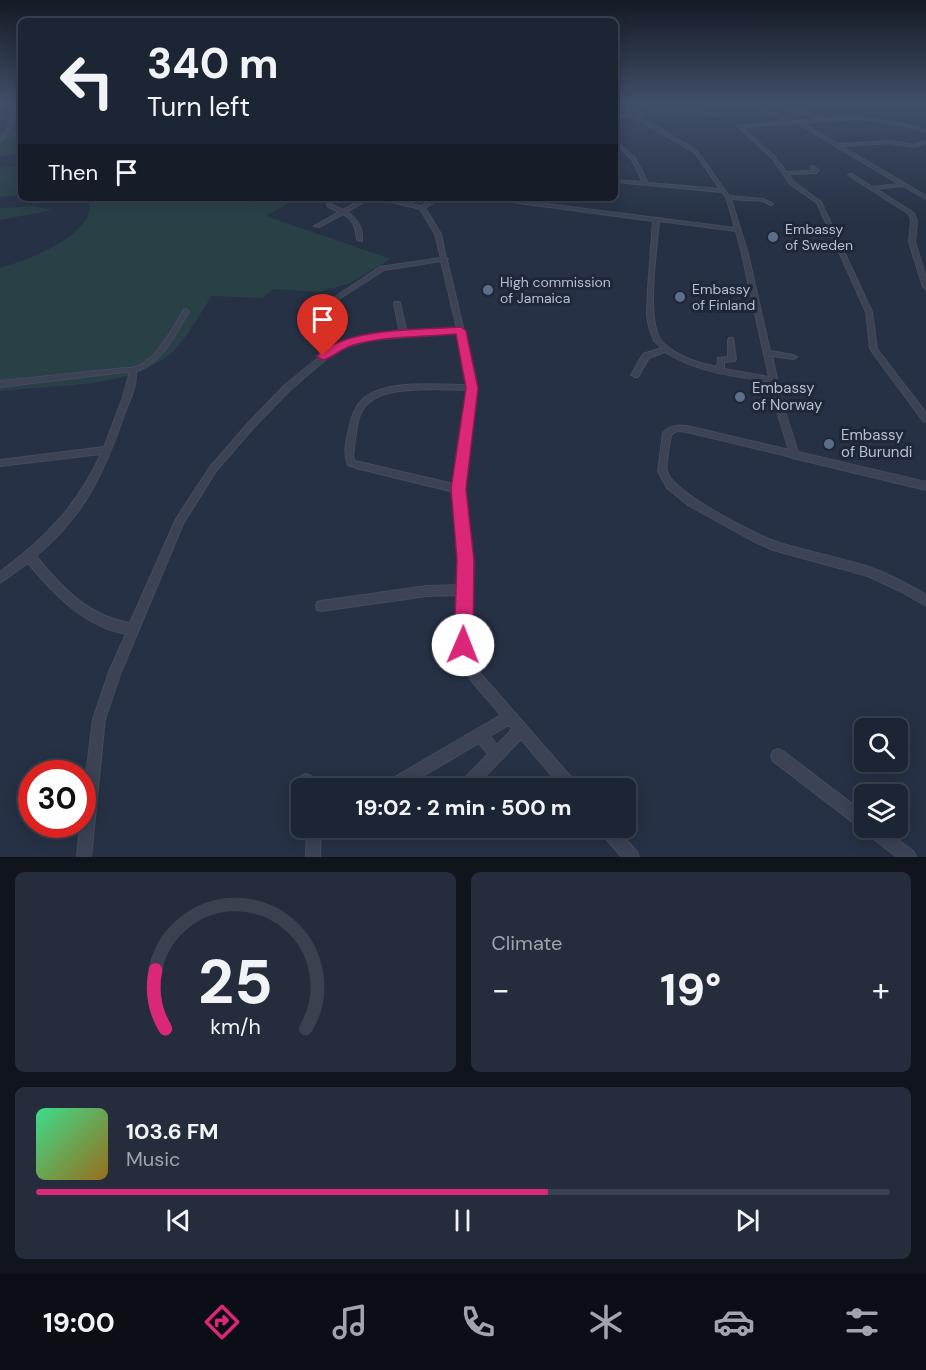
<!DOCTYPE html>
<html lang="en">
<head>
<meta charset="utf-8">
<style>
  :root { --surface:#1c2534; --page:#252d3c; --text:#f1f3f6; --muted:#a0a5ac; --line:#3a424f; --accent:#db2777 }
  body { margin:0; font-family:"DM Sans",sans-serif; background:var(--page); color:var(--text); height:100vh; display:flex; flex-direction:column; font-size:22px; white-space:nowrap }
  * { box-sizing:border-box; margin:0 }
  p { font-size:20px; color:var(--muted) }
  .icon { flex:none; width:33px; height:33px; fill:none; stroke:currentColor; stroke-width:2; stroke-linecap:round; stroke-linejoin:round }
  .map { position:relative; height:857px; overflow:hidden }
  .drawer { display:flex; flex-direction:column; gap:15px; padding:15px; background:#0f141d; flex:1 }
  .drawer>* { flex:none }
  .hud { position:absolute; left:18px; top:18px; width:600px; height:183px; border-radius:9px; box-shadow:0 3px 15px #0003,0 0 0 2px var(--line); background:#1c2534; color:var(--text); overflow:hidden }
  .fabs { position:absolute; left:854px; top:718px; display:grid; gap:12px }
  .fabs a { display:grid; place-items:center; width:54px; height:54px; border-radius:9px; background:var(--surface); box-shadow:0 3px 15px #0003,0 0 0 2px var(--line); font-size:30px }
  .speed { position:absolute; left:18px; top:760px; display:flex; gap:12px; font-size:30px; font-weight:700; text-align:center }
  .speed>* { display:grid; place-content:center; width:78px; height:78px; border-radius:50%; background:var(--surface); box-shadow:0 3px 15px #0003,0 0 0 2px var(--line); line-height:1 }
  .speed .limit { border:9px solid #d22; background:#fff; color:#111 }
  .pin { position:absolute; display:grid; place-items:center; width:51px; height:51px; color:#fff; margin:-62px -26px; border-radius:50% 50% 50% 0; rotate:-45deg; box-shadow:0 0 6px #0007 }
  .pin .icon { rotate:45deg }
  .me { position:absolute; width:66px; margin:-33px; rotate:1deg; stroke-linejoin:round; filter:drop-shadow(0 0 4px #0008) }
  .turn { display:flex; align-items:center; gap:21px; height:126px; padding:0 30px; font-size:27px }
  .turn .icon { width:78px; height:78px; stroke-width:2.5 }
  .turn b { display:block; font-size:42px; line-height:51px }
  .then { display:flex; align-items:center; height:57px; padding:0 30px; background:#0003; gap:12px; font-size:22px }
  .big { font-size:45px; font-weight:700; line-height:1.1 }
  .drawer .widget { flex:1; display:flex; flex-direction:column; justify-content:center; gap:9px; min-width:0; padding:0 21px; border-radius:9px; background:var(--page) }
  .drawer .dial { align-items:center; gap:0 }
  .dial svg { height:156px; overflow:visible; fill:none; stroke:var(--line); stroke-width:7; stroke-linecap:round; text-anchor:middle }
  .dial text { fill:var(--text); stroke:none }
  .song { display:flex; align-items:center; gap:18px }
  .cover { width:72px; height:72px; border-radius:9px; background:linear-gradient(135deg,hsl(150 70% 55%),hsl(40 70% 35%)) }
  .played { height:6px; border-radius:3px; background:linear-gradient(90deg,var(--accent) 60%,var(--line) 60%) }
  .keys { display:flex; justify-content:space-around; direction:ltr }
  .heat { display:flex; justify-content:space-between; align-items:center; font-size:33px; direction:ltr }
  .drawer .tiles { flex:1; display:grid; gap:15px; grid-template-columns:1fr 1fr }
  .widget:last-child { grid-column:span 2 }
  .trip { position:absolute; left:291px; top:778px; width:345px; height:60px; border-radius:9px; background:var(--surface); box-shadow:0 3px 15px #0003,0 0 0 2px var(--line); font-weight:700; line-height:60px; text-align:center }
  .tab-bar { display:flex; height:96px; justify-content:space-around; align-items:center; background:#0b0f15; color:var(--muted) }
  .tab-bar .icon { width:42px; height:42px }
  .tab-bar .active { color:var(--accent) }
  .tab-bar b { font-size:27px; color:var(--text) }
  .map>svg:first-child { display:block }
  .green { fill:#284046 }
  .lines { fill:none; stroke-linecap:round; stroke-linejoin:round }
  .minor-casing { stroke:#444c5e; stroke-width:2 }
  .minor { fill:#3b4354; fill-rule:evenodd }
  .route { fill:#db2777; stroke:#8e194d; stroke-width:1.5 }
  .service-dot { fill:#5c6f8a; stroke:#1f283a; stroke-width:2 }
  .labels { text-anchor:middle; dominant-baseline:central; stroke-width:6; stroke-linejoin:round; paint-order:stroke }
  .far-poi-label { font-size:14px; fill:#b8bfce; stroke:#1f283a; text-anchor:start }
  .poi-label { font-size:15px; fill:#b8bfce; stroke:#1f283a; text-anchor:start }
</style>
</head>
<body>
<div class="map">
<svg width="926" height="857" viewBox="0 0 926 857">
  <rect width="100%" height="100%" fill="#263145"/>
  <!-- green -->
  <g class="green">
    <path d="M21 129V154L0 156V132Z"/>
    <path d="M21 165V195L0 197V168Z"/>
    <path d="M84 198H298L266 216 391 259 350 283 320 292 274 289 263 298 212 296C199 314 188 338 172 352 133 389 51 385 0 391V268C25 261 90 237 90 206Z"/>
    <path d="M35 206 52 210 0 220V208Z"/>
  </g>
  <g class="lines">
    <defs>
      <g id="minor">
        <path d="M10 102H14C19 117 12 133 0 142 5 126 17 123 10 102Z"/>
        <path d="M619 102H623L636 113 676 110 682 107 676 102H680L686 107 683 109 719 114 718 116 681 110 677 112 638 115 697 151 729 196 764 199 773 204 771 205 763 201 731 199 748 254 770 351 793 355 797 357 793 359 772 356 783 405 798 452 926 482V490L797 459H795L791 457 687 432 677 431 671 435C670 442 665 465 667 471 671 492 759 537 780 543 809 552 840 558 869 567 889 574 908 584 926 595V606L902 592 868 576 773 550 753 541 688 505 667 488 658 471 663 433C670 425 677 425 687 426L789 450 775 405 770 382C734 376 696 372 665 352L649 358 638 377H635L631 375 643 354 662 348 654 341 649 327 647 315 648 288 653 221 489 199 487 198H500L735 228 726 197 722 192 615 182V180L643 182 632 160 615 143V140L635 158 648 183 720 189 695 153 639 120 634 116 615 117V115L632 114ZM659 221 736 231 742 254 769 377 724 369V362L735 361 736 359 733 338H729L728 340V357L718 358 717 367C697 363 676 356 662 342 645 322 657 248 659 221Z"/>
        <path d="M731 102C747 102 749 108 766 104L764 102H771L823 118 820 119 771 104 760 107 792 121 858 117 905 124 926 130V132L905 126 858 119 802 123 838 144 890 141 914 145 926 141V143L914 147 890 143 841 146 926 196V199L903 186 876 189 914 213 917 221 915 242 926 277V289L923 287 909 242 911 221 909 214 848 175 852 174 872 187 899 184 797 123 742 127 775 157 786 172 814 171 811 167 813 166 819 170 816 173 788 174 794 182 821 202 872 312 877 349 926 413V422L923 421 870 349 866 312 817 203 790 184 773 159 737 126 787 122 757 108 754 109Z"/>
        <path d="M315 198H326C324 200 317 200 315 198Z"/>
        <path d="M365 198H371L347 212C358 219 363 228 362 241L357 240C356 228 354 220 343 214L319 227 314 226 339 212 327 206V204H331L343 210Z"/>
        <path d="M374 198H383L421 206 436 198H441L425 208 441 234 446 258 448 259 447 260 476 382V402L463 489 471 559 469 645 473 662 480 673 577 784 579 789H563L521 739 473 789H457L459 784 488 754 479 743 401 789H381L383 784 501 715C483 694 458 672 457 643 457 627 459 611 459 595L427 596 321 611 317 610 316 606 317 602 321 601 427 586 460 585 461 559 454 492 356 468 348 465C343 454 346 441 349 429 351 418 354 407 363 399 385 379 440 385 468 385L457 333 370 340 337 350 291 389 256 425 216 471 183 524 121 672 105 719 91 857H77L80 825H82V807L93 719 109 672 126 634C84 626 54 594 28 563L0 583V572C45 539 78 505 101 454L0 466V460L104 447 123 397 129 375V373L125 372 0 387V381L125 368C152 371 172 329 184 310L186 309 189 311C174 337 165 359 136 372 137 385 130 400 125 412 105 471 85 515 36 556 62 588 88 616 130 623L176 519 210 467 250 421 285 385 333 346 370 336 400 334 394 303 395 302H399L400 303 407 333 457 329 441 261 384 270 311 317H307L306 316 380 267 441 258 435 234 420 209ZM427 389 468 390V402L454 484 355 461 353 457C355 443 355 428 360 415 370 390 404 390 427 389ZM509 725 512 729 497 745 490 736Z"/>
        <path d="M778 749 783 751 864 813V828H883L914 852 916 857H897L866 833 864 829 859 827 773 761 771 756 773 751Z"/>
        <path d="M306 774 311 776 315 789 302 790 299 781 301 776Z"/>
        <path d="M307 828H321L320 857H306Z"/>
        <path d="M599 828H616L637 852 639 857H622L601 833Z"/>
      </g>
    </defs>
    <!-- minor casing -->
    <use href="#minor" class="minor-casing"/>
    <!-- minor -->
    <use href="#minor" class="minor"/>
  </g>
  <!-- sky -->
  <linearGradient id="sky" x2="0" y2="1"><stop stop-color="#151b26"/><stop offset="0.46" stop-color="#414e68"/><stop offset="1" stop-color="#414e68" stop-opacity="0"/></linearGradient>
  <rect width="926" height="222" fill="url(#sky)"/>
  <!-- route -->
  <path class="route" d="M461 327 466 331 478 388 466 489 474 560 473 645 470 652 463 655 456 652 454 645 457 560 451 489 466 388 456 334C422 337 385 336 353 345 342 348 334 357 323 360L317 356C343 327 423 330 461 327Z"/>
  <!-- markers -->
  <g class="service-dot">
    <circle cx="773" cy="237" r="6"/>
    <circle cx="488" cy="290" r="6"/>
    <circle cx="680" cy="297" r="6"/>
    <circle cx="740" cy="397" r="6"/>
    <circle cx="829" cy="444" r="6"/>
  </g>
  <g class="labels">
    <!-- far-poi labels -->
    <g class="far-poi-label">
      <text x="785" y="229">Embassy<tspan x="785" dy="16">of Sweden</tspan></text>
      <text x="500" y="282">High commission<tspan x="500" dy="16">of Jamaica</tspan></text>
      <text x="692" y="289">Embassy<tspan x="692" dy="16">of Finland</tspan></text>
    </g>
    <!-- poi labels -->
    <g class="poi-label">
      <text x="752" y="388">Embassy<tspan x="752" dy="17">of Norway</tspan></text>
      <text x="841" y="435">Embassy<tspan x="841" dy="17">of Burundi</tspan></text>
    </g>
  </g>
</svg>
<div class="fabs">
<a><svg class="icon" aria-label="search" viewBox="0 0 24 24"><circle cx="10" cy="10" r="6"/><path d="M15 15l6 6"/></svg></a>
<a><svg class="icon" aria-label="layers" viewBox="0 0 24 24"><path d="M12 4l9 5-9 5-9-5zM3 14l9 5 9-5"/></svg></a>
</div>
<div class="speed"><div class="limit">30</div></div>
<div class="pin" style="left:323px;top:356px;background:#d93025"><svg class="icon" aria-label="arrive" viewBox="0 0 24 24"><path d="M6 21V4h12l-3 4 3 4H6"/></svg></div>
<svg class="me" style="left:463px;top:645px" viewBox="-20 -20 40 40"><circle r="19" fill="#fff"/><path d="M0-13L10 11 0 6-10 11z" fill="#db2777"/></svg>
<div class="trip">19:02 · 2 min · 500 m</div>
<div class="hud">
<div class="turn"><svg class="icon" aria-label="left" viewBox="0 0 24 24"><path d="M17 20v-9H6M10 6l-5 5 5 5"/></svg><div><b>340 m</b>Turn left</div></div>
<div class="then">Then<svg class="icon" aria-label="arrive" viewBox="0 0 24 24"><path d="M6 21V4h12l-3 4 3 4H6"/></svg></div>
</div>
</div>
<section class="drawer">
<div class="tiles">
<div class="widget dial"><svg viewBox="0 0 100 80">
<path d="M14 69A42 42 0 1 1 86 69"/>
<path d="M14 69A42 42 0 0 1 9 39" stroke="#db2777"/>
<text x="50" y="56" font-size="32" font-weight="700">25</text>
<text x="50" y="72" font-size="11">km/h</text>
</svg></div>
<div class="widget"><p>Climate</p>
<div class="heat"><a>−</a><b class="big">19°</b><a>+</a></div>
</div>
<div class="widget">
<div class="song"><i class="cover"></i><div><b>103.6 FM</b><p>Music</p></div></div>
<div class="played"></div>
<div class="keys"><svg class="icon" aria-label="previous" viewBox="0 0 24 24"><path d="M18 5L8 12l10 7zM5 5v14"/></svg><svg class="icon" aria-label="pause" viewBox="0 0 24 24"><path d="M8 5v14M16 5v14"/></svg><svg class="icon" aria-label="next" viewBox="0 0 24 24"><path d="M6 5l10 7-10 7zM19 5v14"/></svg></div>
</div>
</div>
</section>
<nav class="tab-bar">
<b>19:00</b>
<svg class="icon active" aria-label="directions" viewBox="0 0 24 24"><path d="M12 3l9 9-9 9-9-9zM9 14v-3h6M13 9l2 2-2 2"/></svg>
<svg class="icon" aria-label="music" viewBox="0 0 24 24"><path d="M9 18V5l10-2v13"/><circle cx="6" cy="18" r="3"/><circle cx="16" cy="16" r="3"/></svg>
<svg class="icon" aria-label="phone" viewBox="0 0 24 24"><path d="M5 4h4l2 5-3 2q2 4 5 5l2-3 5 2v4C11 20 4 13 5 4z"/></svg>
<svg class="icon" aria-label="climate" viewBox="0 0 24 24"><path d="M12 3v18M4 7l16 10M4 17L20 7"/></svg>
<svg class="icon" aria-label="car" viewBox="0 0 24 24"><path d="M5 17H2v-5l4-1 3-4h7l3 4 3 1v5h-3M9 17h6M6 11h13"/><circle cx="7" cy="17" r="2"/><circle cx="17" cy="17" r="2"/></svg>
<svg class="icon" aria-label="filters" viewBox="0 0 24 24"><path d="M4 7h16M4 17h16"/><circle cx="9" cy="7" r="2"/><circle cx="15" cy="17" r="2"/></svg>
</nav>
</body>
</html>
